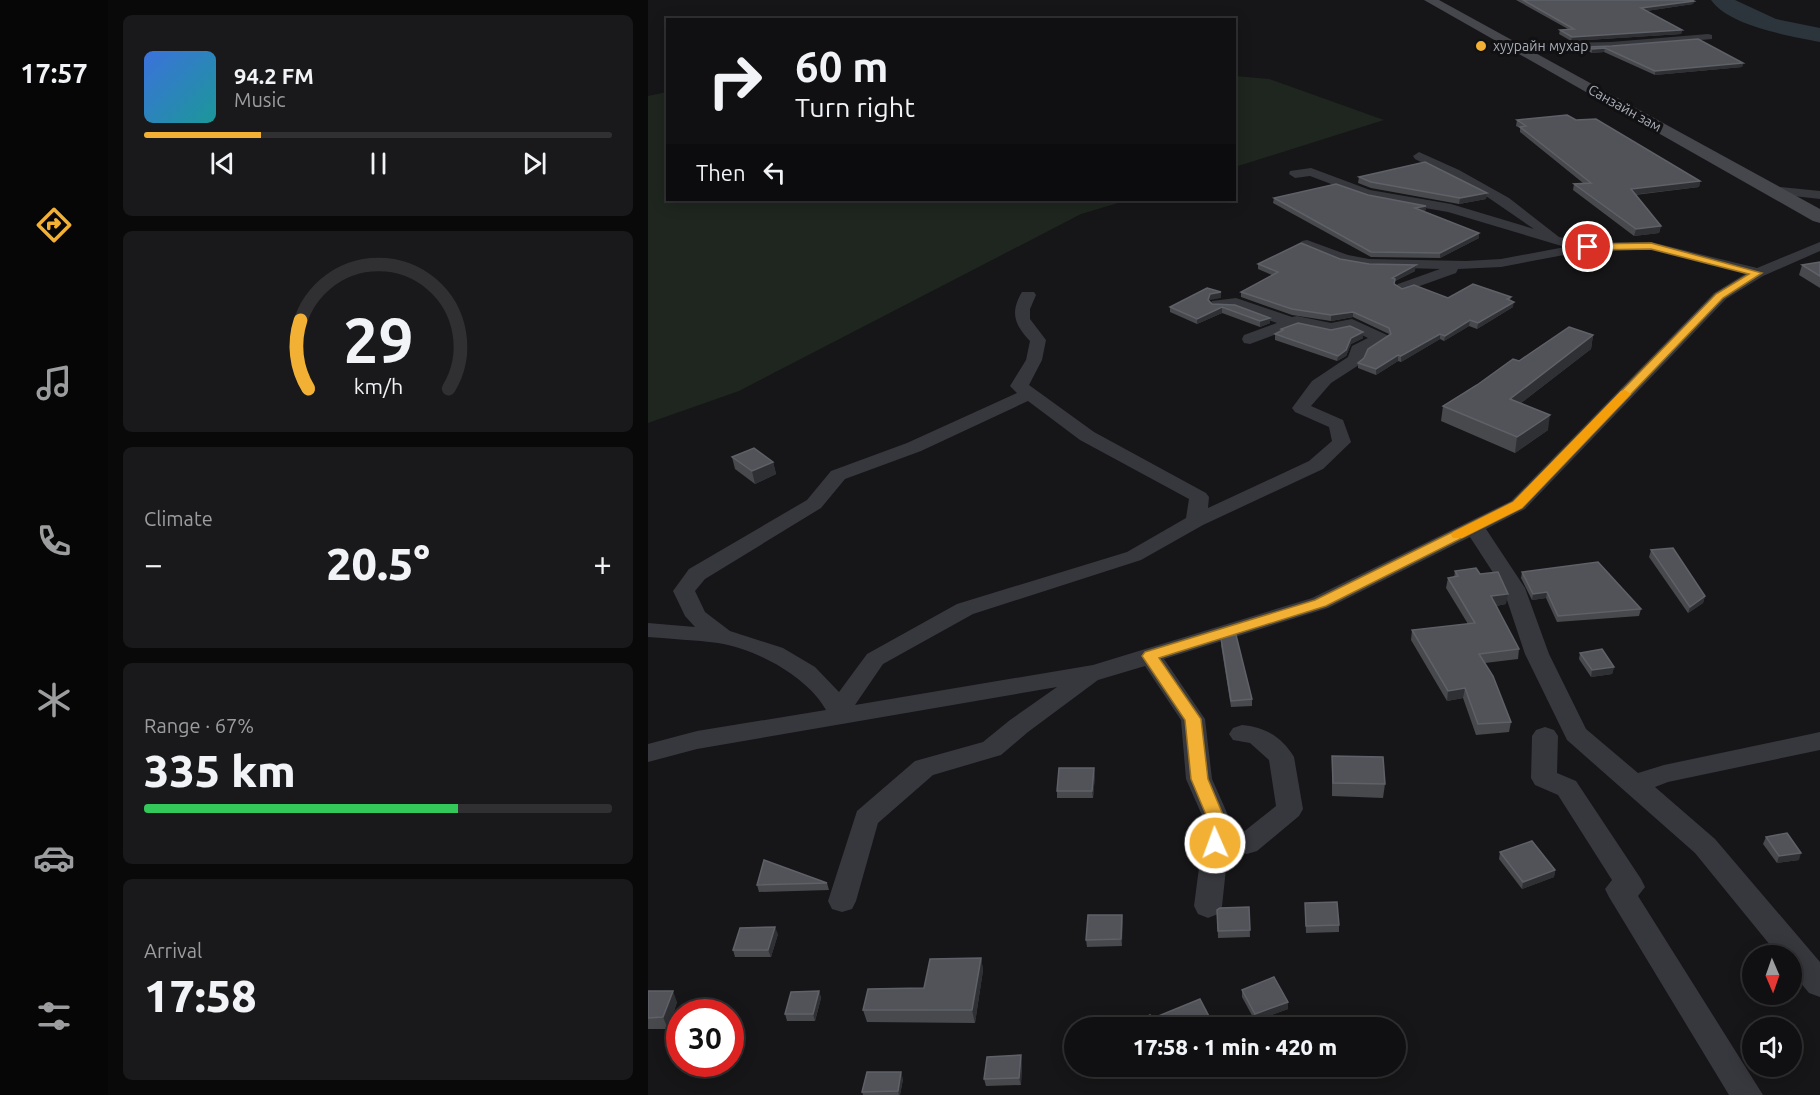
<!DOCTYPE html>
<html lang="en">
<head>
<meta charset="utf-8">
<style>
  :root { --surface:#101012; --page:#19191b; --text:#f1f3f6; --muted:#9c9d9f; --line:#303032; --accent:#f2b134 }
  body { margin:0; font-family:Ubuntu,sans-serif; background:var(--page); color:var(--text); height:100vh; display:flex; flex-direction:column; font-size:22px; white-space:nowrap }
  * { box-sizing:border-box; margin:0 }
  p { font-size:20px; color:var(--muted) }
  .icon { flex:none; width:33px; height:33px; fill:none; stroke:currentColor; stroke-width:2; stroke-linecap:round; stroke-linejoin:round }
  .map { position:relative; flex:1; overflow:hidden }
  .drawer { display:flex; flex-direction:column; gap:15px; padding:15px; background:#09090a; width:540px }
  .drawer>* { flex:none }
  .top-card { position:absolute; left:18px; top:18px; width:570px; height:183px; border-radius:0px; box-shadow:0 3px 15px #0003,0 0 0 2px var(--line); background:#101012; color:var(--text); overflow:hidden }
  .needle { width:39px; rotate:178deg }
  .buttons { position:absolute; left:1094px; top:945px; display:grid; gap:12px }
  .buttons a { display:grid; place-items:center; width:60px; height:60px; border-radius:50%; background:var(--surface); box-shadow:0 3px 15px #0003,0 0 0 2px var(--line); font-size:30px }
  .speed { position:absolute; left:18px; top:999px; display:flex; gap:12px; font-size:30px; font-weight:700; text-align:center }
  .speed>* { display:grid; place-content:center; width:78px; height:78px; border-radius:50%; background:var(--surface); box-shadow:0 3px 15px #0003,0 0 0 2px var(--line); line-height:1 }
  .speed .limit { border:9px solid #d22; background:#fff; color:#111 }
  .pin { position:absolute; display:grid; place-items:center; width:51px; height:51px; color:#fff; margin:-26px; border:3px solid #fff; border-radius:50%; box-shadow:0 2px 6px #0007 }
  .me { position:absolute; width:66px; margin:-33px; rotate:358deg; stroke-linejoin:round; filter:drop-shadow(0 0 4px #0008) }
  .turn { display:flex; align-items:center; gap:21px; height:126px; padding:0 30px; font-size:27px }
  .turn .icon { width:78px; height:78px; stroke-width:2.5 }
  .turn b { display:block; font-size:42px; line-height:51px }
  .then { display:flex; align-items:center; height:57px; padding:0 30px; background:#0003; gap:12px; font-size:22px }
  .big { font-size:45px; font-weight:800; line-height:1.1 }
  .drawer .card { flex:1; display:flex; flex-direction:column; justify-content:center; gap:9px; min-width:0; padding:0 21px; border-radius:9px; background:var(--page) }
  .drawer .dial { align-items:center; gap:0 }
  .dial svg { height:156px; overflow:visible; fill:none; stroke:var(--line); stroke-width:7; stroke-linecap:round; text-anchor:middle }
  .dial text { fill:var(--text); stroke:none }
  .song { display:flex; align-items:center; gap:18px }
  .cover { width:72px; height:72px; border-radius:9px; background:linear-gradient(135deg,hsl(220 70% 55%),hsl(180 70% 35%)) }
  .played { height:6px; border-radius:3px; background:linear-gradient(90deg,var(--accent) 25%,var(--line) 25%) }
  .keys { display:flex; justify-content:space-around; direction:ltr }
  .heat { display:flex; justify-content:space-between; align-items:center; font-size:33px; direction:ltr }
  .charge { height:9px; border-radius:4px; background:linear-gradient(90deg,#34c759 67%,var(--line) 0) }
  .trip { position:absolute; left:416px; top:1017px; width:342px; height:60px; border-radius:30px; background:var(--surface); box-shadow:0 3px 15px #0003,0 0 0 2px var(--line); font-weight:800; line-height:60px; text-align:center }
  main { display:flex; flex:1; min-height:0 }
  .dock { display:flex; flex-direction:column; width:108px; justify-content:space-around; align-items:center; background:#060607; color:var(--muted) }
  .dock .icon { width:42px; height:42px }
  .dock .active { color:var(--accent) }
  .dock b { font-size:27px; color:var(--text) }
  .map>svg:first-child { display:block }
  .green { fill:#1e261f }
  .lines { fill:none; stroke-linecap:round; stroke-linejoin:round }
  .river { fill:#2c353c; fill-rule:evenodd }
  .minor { fill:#37383d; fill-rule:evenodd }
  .secondary { fill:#45474d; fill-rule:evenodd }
  .wall { fill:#47494d }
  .shaded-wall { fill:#2f3033 }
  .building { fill:#525359; stroke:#5f6168; stroke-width:1.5 }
  .route { fill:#f2b134; stroke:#9d7322; stroke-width:1.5 }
  .slow { fill:#f59e0b }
  .poi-dot { fill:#f2b134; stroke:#111113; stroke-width:2 }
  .labels { text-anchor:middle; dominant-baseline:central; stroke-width:6; stroke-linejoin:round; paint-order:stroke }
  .far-poi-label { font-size:14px; fill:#a8adb8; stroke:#111113; text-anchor:start }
  .far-street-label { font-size:14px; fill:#a8adb8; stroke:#111113 }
</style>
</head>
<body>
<main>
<nav class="dock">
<b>17:57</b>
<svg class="icon active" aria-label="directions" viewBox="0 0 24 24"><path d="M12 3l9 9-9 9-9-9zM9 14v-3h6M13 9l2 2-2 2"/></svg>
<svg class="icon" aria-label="music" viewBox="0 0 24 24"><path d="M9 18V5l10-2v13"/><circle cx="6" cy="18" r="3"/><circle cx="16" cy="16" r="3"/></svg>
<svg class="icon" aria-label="phone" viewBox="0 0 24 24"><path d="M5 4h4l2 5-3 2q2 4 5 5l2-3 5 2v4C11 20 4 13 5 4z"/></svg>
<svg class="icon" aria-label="climate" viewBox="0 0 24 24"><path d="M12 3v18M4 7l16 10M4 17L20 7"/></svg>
<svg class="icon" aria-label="car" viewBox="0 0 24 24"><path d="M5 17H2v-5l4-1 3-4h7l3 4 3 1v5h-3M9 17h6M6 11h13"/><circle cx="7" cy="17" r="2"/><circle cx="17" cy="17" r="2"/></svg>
<svg class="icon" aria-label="filters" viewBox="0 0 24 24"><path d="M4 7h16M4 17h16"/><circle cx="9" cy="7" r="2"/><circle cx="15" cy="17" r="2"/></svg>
</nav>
<section class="drawer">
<div class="card">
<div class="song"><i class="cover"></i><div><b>94.2 FM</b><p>Music</p></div></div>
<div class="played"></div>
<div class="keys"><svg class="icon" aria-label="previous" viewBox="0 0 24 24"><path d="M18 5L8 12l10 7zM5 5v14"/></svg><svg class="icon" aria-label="pause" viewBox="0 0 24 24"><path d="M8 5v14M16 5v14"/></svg><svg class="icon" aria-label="next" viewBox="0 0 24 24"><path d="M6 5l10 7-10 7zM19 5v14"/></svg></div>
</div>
<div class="card dial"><svg viewBox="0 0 100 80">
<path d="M14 69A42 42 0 1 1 86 69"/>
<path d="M14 69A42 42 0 0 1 10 34" stroke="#f2b134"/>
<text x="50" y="56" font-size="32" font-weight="700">29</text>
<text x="50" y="72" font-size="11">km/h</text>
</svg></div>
<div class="card"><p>Climate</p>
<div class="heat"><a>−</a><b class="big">20.5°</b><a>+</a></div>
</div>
<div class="card"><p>Range · 67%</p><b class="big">335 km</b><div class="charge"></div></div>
<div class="card"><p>Arrival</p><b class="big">17:58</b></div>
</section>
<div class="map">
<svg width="1172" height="1095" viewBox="0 0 1172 1095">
  <rect width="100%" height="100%" fill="#161618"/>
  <!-- green -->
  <g class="green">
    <path d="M587 76 621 79 736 120 587 167Z"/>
    <path d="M19 92 20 200H480L433 214 91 391 0 423V96Z"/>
  </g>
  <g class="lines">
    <!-- river -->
    <path class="river" d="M1063 0H1087L1128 19 1172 28V42C1142 36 1081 26 1063 0Z"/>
    <!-- minor -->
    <g class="minor">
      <path d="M1060 34 1064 35V39L963 48 867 50 862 47 867 44 963 42Z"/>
      <path d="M771 152 811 170 861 198 911 237 940 243 1003 242 1109 268 1172 242V251L1115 276 1078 299 877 509 838 529 877 588 901 654 938 729 990 773 1016 765 1172 732V750L1020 782 1007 787 1067 839 1172 962V997L1161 993 1143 971V956H1131L1047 853 919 740 877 654 855 588 822 537 680 608 516 659 557 719 564 779 583 822 574 906 570 914 560 918 550 914 546 906 557 822 538 779 533 720 497 666 450 680 380 732 353 755 285 775 230 823 208 901 204 909 194 912 184 909 180 901 209 811 267 761 335 742 362 720 409 687 49 749 0 762V744L49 731 178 710C159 676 108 649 70 643 47 640 23 639 0 637V623L47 627 37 616 25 591 41 569 159 500 183 471 259 443 369 393 362 386 378 360 382 341C366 324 362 312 374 292H386L388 295 382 309V319L398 340 394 360 381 385 446 432 558 493 561 497 560 508 661 461 684 441 681 427 647 412 644 408 664 381 700 357 704 346 720 338 702 329 683 333 650 326 602 344 596 343 594 339 596 335 629 323 587 308 564 307 562 304 564 301 588 298 644 317 649 316 683 323 704 319 739 335 741 338 718 353 714 363 683 383 663 406 695 420 703 442 675 469 555 525 493 560 325 614 235 664 207 705 445 665 664 598 863 501 1066 293 1097 274 1003 250 937 251 853 267 810 269 808 273 755 292 747 287 750 284 792 269 721 267 692 262 654 247 652 244 654 241 659 240 700 255 721 259 818 261 853 259 917 247 800 212 720 198 662 176 647 178 641 174 642 171 663 168 722 190 803 204 886 229 835 194 767 159 765 156ZM380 401 432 440 541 499 538 518 479 552 309 604 219 654 191 692 167 667 135 648 82 631 57 612 47 591 57 579 173 508 197 479 273 451Z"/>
      <path d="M1124 186 1172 191V199L1119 193 1117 190Z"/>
      <path d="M594 725C617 727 634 737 646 757L655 809 651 816 609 851 599 854 589 851 585 844 589 837 628 806 621 760 602 743 585 740 581 734 585 728Z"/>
      <path d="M897 727 906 730 910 736 909 773 928 781 993 879 997 887 990 896 1115 1095H1081L961 897 957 889 964 880 910 795 887 785 883 778 884 736 888 730Z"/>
    </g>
    <!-- secondary -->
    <path class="secondary" d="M776 0H791L1172 209V223L1165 221Z"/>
  </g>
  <!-- wall -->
  <g class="wall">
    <path d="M868 0H1044L1046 1 1045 4 998 11 1034 30 1033 34 923 41 911 34 912 30 920 29Z"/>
    <path d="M964 46 1095 63 1094 67 1007 75 956 52 944 53 940 51 941 47Z"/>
    <path d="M869 120H928L1052 181 1051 187 987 195 1013 226 1011 233 986 236 925 190 926 184 935 183 872 132V128L868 126Z"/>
    <path d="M711 177 839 193 838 199 811 204 723 188 710 183Z"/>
    <path d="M720 195 778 210 775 211 831 233V238L792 258 723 257 625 203 626 198Z"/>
    <path d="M692 259 767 271 747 281V284L754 289 800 298 863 297 862 300 865 307 829 329 821 326 796 341 792 339 753 362 750 361 728 375 710 368V363L716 358 741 335V334L705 317 683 321 644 315 593 297V292L624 275 610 269V264Z"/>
    <path d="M1172 262V288L1151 275 1154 265Z"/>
    <path d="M573 298 562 300V301L564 304 622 323 612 327 574 313 549 324 522 312V307Z"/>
    <path d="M633 329 715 338 703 344 698 356 689 361 627 340V334L632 332Z"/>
    <path d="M945 335 943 349 873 403 900 430 867 453 793 421 795 406 871 361Z"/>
    <path d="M84 457 125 462 128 474 107 484 87 469Z"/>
    <path d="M1003 550 1057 596 1055 603 1040 613 1001 557Z"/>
    <path d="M807 571 832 574 858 604 848 606 871 649 870 659 837 663 863 722 861 732 828 735 815 698 799 701 763 640 764 630 820 624 798 588 800 578 806 577Z"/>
    <path d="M874 572 993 609 991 616 909 622 898 598 884 600 873 578Z"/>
    <path d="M573 638 604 699V706L583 707 573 645Z"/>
    <path d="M932 653 966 667 964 674 943 677 931 659Z"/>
    <path d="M684 756 737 784 735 798 684 796Z"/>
    <path d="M447 775 445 798H409V791Z"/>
    <path d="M1118 837 1151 860 1129 863 1115 844Z"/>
    <path d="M852 852 907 870 906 877 874 889 851 859Z"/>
    <path d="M179 883 181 890 111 892 109 885Z"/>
    <path d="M657 903 691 925V932L658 933Z"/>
    <path d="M601 907 602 937 570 938 569 910Z"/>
    <path d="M474 915V946L439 947 438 940Z"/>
    <path d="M130 934 123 957H87L85 950Z"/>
    <path d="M333 958 335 970 327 1023 219 1022 215 1010 276 988Z"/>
    <path d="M594 990 640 1002V1009L607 1021 594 997Z"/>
    <path d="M0 991 29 1002 20 1029H0Z"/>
    <path d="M171 991 173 998 167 1021H139L137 1014Z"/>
    <path d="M374 1062 373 1085 338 1086 336 1079Z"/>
    <path d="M255 1079 252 1095H215L214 1092Z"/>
  </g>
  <!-- shaded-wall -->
  <g class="shaded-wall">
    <path d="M1046 1 1045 4 992 12 993 8Z"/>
    <path d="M1034 30 1033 34 923 41 924 37Z"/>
    <path d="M957 48 956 52 944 53V49Z"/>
    <path d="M1095 63 1094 67 1007 75V71Z"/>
    <path d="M1052 181 1051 187 982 195 983 189Z"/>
    <path d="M839 193 838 199 811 204 812 198Z"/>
    <path d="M778 206V210L767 213V208Z"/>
    <path d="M1013 226 1011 233 986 236 988 229Z"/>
    <path d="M831 233V238L792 258V253Z"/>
    <path d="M768 265 767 271 747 281 744 278Z"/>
    <path d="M573 292V298L562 300 560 305V300L562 294Z"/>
    <path d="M866 302 865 307 829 329 830 323Z"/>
    <path d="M574 307V313L549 324V319Z"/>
    <path d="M705 312V317L683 321V315Z"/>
    <path d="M622 318V323L612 327V321Z"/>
    <path d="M822 320 821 326 796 341 797 336Z"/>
    <path d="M715 332V338L703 344 698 356 689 361 690 356 703 338Z"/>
    <path d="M792 334V339L753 362V356Z"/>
    <path d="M945 335 943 349 860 413 862 399Z"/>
    <path d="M750 355V361L728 375V369Z"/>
    <path d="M902 415 900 430 867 453 869 437Z"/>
    <path d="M125 462 128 474 107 484 104 471Z"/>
    <path d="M899 592 898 598 884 600 885 594Z"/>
    <path d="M860 594 858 604 842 607 843 596Z"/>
    <path d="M1057 596 1055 603 1040 613 1042 607Z"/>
    <path d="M966 667 964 674 943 677 944 670Z"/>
    <path d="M817 688 815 698 799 701 800 691Z"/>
    <path d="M446 768 447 775 445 798 444 791Z"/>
    <path d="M1153 853 1151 860 1129 863 1131 856Z"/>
    <path d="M907 870 906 877 874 889 875 882Z"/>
    <path d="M474 915 475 922 474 946 473 939Z"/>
    <path d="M127 927 130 934 123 957 120 950Z"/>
    <path d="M333 958 335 970 327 1023 324 1010Z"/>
    <path d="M25 991 29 1002 20 1029 15 1017Z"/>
    <path d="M171 991 173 998 167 1021 165 1014Z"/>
    <path d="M640 1002V1009L607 1021V1014Z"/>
    <path d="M564 1022V1028H551Z"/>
    <path d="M373 1055 374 1062 373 1085 371 1078Z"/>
    <path d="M253 1072 255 1079 252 1095H251L250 1091Z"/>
  </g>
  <!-- building -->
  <g class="building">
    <path d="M875 0H1044L1046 1 993 8 1034 30 924 37 912 30 926 29Z"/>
    <path d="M1050 39 1095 63 1007 71 957 48 944 49 941 47 964 46Z"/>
    <path d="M919 115 928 120 948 119 1052 181 983 189 1013 226 988 229 926 184 943 183 872 127 878 126 869 120Z"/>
    <path d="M777 162 839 193 812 198 723 182 711 177Z"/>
    <path d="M688 184 720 195 778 206 767 208 831 233 792 253 723 252 626 198Z"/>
    <path d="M653 243 692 259 721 264 768 265 744 278 747 279 746 284 754 289 766 285 800 298 825 284 863 297 859 299 866 302 830 323 822 320 797 336 792 334 753 356 750 355 728 369 710 363 716 358 720 349 743 334 741 328 705 312 683 315 644 309 593 292 630 272 610 264Z"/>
    <path d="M1172 262V276L1154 265Z"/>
    <path d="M559 288 573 292 562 294 560 300 564 304 587 305 622 318 612 321 574 307 549 319 522 307Z"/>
    <path d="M650 323 683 330 702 326 715 332 703 338 698 350 690 356 627 334 635 330 633 329Z"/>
    <path d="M921 327 945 335 862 399 902 415 869 437 795 406 829 385 865 359 871 361Z"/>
    <path d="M106 448 125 462 104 471 84 457Z"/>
    <path d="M1025 548 1057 596 1042 607 1003 550Z"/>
    <path d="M950 562 993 609 910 616 899 592 885 594 874 572Z"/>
    <path d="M828 568 832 574 850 572 860 594 843 596 871 649 831 654 845 676 863 722 830 724 817 688 800 691 764 630 827 623 800 578 810 576 807 571Z"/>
    <path d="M588 635 604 699 583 701 573 638Z"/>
    <path d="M954 649 966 667 944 670 932 653Z"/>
    <path d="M684 756 735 757 737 784 685 783Z"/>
    <path d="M411 768H446L444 791H409Z"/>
    <path d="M1139 833 1153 853 1131 856 1118 837Z"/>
    <path d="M884 841 907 870 875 882 852 852Z"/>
    <path d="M116 860 179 883 109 885Z"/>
    <path d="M689 902 691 925 658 926 657 903Z"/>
    <path d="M601 907 602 930 570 931 569 910 572 908Z"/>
    <path d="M440 915H474L473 939 438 940Z"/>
    <path d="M127 927 120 950H85L92 928Z"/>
    <path d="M333 958 324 1010H215L220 989 276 988 282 959Z"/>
    <path d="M626 977 640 1002 607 1014 594 990Z"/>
    <path d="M0 991H25L15 1017 0 1018Z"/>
    <path d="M171 991 165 1014H137L143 992Z"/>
    <path d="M552 999 564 1022 551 1028H470L502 1015 503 1019Z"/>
    <path d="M373 1055 371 1078 336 1079 339 1057Z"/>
    <path d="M219 1072H253L250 1091 214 1092Z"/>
  </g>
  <!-- route -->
  <path class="route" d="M1003 243 1114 273 1075 298 874 508 678 606 511 658 553 719 560 779 578 822 573 848 567 850 561 848 558 843 561 822 543 779 537 720 494 656 497 652 667 600 865 502 1068 294 1101 274 1003 249 940 250 935 247 940 244Z"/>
  <!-- slow -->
  <path class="slow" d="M977 390 983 394 981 396 874 508 814 538H805L803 535 805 532 865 502 973 391Z"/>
  <!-- markers -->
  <circle class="poi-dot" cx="833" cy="46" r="6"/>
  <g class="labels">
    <!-- far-poi labels -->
    <g class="far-poi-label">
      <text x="845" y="46">хуурайн мухар</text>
    </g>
    <!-- far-street labels -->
    <g class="far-street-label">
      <text transform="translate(977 108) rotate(29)">Санзайн зам</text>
    </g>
  </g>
</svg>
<div class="buttons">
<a><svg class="needle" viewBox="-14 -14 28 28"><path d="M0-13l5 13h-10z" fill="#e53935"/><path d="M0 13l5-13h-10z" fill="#9c9d9f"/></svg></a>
<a><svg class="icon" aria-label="sound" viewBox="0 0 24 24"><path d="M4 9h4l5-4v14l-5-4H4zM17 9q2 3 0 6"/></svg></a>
</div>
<div class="speed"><div class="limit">30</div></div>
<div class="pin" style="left:940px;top:247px;background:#d93025"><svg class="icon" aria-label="arrive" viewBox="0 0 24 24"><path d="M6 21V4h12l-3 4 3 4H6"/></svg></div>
<svg class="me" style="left:567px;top:843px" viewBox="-20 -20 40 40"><circle r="17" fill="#f2b134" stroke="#fff" stroke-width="3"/><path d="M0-11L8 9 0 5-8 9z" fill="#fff"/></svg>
<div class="trip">17:58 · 1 min · 420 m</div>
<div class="top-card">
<div class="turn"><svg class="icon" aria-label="right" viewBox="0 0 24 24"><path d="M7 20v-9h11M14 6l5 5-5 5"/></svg><div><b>60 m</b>Turn right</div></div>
<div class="then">Then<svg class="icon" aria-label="left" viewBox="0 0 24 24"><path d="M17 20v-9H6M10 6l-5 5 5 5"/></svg></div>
</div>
</div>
</main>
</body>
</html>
